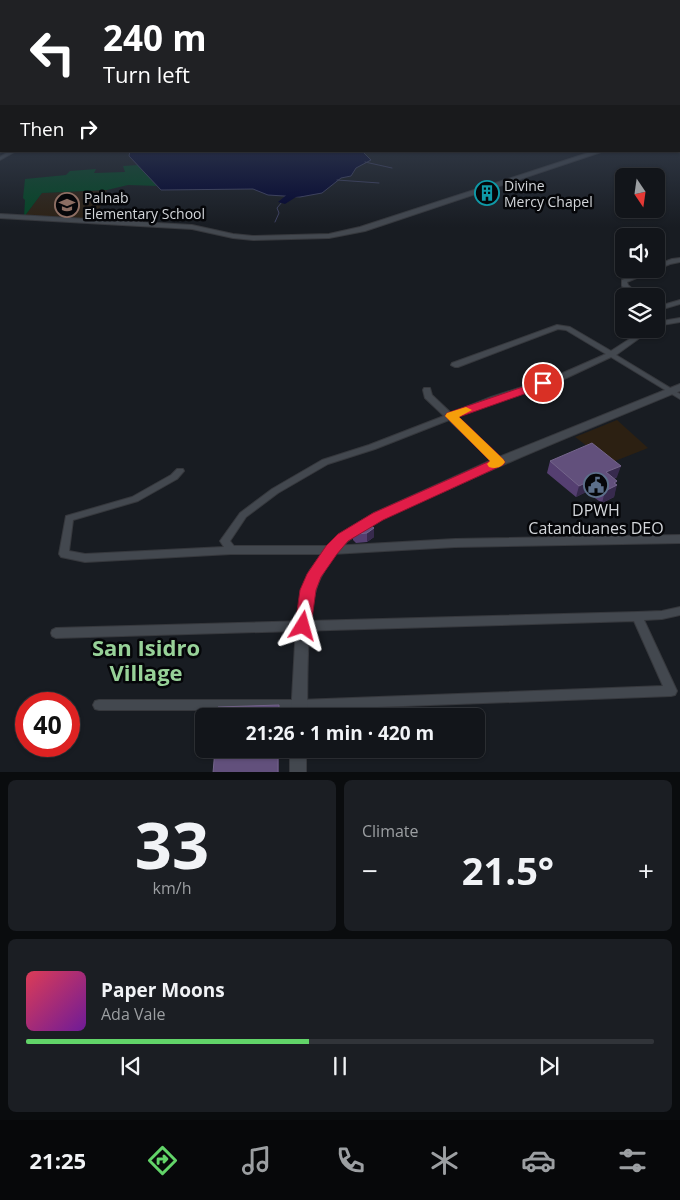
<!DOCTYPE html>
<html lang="en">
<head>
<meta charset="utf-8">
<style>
  :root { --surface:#12151a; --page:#1b1e23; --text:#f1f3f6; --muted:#9c9fa2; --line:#313439; --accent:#62d469 }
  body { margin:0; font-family:"Open Sans",sans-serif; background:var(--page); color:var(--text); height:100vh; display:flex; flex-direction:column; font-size:19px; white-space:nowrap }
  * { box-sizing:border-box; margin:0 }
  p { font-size:16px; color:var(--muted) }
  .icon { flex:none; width:28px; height:28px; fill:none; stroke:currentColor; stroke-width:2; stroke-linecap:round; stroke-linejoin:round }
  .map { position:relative; height:772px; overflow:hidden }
  .side { display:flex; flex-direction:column; gap:8px; padding:8px; background:#0a0c0e; flex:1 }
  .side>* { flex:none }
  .guide { position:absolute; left:0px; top:0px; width:680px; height:152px; box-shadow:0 1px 4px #0004,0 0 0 1px var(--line); background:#202124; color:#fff; overflow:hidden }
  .needle { width:32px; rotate:167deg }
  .buttons { position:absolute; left:615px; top:168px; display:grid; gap:10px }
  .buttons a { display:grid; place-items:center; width:50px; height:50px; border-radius:8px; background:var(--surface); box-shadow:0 1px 4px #0004,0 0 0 1px var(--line); font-size:25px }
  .speed { position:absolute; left:15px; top:692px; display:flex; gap:10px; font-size:25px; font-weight:700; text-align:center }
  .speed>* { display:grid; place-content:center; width:65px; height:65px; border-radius:50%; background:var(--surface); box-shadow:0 1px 4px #0004,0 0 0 1px var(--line); line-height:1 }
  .speed .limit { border:8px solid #d22; background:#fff; color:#111 }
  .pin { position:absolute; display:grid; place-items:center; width:42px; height:42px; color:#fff; margin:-21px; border:2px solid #fff; border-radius:50%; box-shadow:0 1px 5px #0007 }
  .me { position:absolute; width:55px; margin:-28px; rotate:8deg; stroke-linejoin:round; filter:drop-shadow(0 0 4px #0008) }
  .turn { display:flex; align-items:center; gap:18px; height:105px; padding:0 20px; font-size:22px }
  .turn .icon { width:65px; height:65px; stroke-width:2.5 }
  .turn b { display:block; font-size:35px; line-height:42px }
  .then { display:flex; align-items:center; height:48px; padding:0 20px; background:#0003; gap:10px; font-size:19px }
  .big { font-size:38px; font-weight:700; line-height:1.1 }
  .side .card { flex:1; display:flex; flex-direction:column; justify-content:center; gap:8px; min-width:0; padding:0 18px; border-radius:8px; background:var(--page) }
  .side .dial { align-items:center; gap:0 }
  .dial b { font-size:65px; line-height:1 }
  .song { display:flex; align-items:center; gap:15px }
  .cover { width:60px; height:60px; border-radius:8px; background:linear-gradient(135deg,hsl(350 70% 55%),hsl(280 70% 35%)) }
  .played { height:5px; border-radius:2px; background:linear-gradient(90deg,var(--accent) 45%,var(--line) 45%) }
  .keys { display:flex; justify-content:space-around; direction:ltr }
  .heat { display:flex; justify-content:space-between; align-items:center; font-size:28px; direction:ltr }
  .side .tiles { flex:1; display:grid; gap:8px; grid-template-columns:1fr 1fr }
  .card:last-child { grid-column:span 2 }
  .trip { position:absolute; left:195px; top:708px; width:290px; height:50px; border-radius:8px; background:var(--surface); box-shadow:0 1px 4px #0004,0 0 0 1px var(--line); font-weight:700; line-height:50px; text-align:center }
  .dock { display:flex; height:80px; justify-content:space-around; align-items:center; background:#07080a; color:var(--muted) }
  .dock .icon { width:35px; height:35px }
  .dock .on { color:var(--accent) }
  .dock b { font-size:22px; color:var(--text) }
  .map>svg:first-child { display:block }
  .education { fill:#2c2012 }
  .green { fill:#014624 }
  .water { fill:#000330; stroke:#3f4263 }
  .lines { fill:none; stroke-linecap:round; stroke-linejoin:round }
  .stream { stroke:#3f4263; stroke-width:1 }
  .river { fill:#000330; fill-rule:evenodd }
  .minor-casing { stroke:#36383d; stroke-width:2 }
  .tertiary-casing { stroke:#36383d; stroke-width:2 }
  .minor { fill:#43484f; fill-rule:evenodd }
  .tertiary { fill:#43484f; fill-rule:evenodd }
  .wall { fill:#553f71 }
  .shaded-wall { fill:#372a4d }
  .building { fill:#62507c; stroke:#74658b }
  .route { fill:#e11d48; stroke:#92132f }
  .slow { fill:#f59e0b }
  .labels { text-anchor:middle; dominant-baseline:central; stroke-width:5; stroke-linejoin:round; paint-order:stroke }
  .far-poi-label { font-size:14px; fill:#d3d6da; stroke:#050609; text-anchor:start }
  .poi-label { font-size:16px; fill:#d3d6da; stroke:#050609 }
  .near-quarter-label { font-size:22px; font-weight:bold; fill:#97d198; stroke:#050609 }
</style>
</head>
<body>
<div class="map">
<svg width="680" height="773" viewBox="0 0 680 773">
  <rect width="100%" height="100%" fill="#181c22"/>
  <!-- education -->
  <g class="education">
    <path d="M107 190 95 220 24 217 42 193Z"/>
    <path d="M617 420 648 448 610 463 575 437Z"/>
  </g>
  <!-- green -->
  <path class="green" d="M138 165 159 186 128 185 107 190 42 193 24 217 25 200 23 198 25 179 66 175 70 171 96 169 94 173 125 172 123 166Z"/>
  <!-- water -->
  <path class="water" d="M130 151H362L371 160 356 168 351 176 341 178 322 193 300 197 268 195 253 189 161 190 129 156Z"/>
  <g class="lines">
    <!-- stream -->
    <g class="stream">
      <path d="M365 162 392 168"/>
      <path d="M337 180 379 183"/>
      <path d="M275 222 279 213 277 208 282 202"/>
    </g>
    <!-- river -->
    <path class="river" d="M306 190 310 192 309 194 296 197 285 204 278 202 289 193Z"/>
    <defs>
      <g id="minor">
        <path d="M10 151H16L0 160V157Z"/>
        <path d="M680 258V262L670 264 627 282 628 285 640 296H633L622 286V280L649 269H656V265L672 259Z"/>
        <path d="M680 300V304L656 311V307Z"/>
        <path d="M680 318V322L656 326V322Z"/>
        <path d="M557 325 570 327 611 351 645 329H652L616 355 680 394V399L611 357 562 380 497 401 455 417 501 460 502 462 501 464H495L449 420 375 449 328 464 278 493 246 517 230 541 234 546H332L455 539 680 535V543L455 547 332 554H231L85 562 61 557 59 554 66 516 132 497 171 475 177 469H183L184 471 177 479 138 501 73 520 69 551 85 554 224 547 220 541 240 513 272 489 322 460 369 445 444 416 425 398 423 390 424 388H430L432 395 451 413 491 397 556 376 606 354 566 330 558 329 458 367H455L451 365 452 363Z"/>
        <path d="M680 607V615L662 619 644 620 677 691 675 695 671 696 299 710H99L95 709 93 705 95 701 99 700H299L663 686 634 621 56 638 52 636 51 633 52 630 56 628 637 612 662 611Z"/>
      </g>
      <g id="tertiary">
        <path d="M680 122V126L679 127V123Z"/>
        <path d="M594 151H604L365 231 329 238 253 240 233 238 192 229 0 218V214L192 225 233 234 253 236 329 234 360 227Z"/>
        <path d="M680 384V391C603 423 525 454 449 489 415 504 378 517 348 541 338 549 327 565 321 577 305 607 308 680 307 716H291L296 626 301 591 310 570 327 547 338 535 374 513 494 459Z"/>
        <rect x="290" y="749" width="16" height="24"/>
      </g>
    </defs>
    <!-- minor casing -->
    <use href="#minor" class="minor-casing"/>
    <!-- tertiary casing -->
    <use href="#tertiary" class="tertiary-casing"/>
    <!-- minor -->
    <use href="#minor" class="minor"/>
    <!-- tertiary -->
    <use href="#tertiary" class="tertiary"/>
  </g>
  <!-- wall -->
  <g class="wall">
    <path d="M550 461 617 477 614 479 616 485 614 497 602 503 586 492 576 497 547 473Z"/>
    <path d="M374 528V537L367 542 356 543 353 540V531Z"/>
  </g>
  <!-- shaded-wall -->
  <g class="shaded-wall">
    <path d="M621 466 617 477 603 484 606 472Z"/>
    <path d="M589 481 586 492 576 497 579 486Z"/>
    <path d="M617 481 615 486 617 485 614 497 602 503 605 491 614 483Z"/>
    <path d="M374 528V537L367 542V533Z"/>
    <rect x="278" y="749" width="1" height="24"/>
  </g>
  <!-- building -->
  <g class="building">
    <path d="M592 443 621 466 606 472 617 481 614 483 617 485 605 491 589 481 579 486 550 461Z"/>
    <path d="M366 522 374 528 367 533 357 534 353 531Z"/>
    <path d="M279 705V716H218V707Z"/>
    <path d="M215 749H278V773H213Z"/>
  </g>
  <!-- sky -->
  <linearGradient id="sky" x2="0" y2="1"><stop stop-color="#0d0f13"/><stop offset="0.52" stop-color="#37404f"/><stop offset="1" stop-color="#37404f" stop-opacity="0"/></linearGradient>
  <rect width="680" height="227" fill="url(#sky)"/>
  <!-- route -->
  <path class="route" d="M543 380 549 383 547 386 459 417 503 459 505 462 503 465 383 520 348 541 337 554 321 577 316 590 311 626 309 631 303 633 297 631 295 626 300 590 307 574 326 546 338 534 373 513 490 461 445 416 447 413Z"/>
  <!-- slow -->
  <path class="slow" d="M466 407 472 410 459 417 503 459 505 462C501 468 495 469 489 467L487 464 490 461 445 416 447 413Z"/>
  <!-- icons -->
  <defs>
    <symbol id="building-ring" viewBox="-11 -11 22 22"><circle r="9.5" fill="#050609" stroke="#0f9aa8" stroke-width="1.5"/><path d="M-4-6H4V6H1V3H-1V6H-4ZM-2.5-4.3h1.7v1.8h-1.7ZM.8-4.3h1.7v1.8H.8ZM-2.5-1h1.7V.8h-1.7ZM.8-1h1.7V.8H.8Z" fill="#0f9aa8"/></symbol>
    <symbol id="school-ring" viewBox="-11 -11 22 22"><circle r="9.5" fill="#050609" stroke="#8d6e63" stroke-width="1.5"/><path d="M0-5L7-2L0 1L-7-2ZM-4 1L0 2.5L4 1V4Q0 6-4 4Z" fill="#8d6e63"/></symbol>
    <symbol id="civic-ring" viewBox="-11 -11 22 22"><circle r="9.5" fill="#050609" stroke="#5c6f8a" stroke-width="1.5"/><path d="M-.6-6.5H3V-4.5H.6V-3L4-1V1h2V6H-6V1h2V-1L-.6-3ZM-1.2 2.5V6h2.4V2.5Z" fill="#5c6f8a"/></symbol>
  </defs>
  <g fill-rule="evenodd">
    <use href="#building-ring" x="473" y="179" width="28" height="28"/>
    <use href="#school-ring" x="53" y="191" width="28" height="28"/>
    <use href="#civic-ring" x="582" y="471" width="28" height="28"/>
  </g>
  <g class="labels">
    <!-- far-poi labels -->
    <g class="far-poi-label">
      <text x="504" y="185">Divine<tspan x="504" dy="16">Mercy Chapel</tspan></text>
      <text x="84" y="197">Palnab<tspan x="84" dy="16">Elementary School</tspan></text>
    </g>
    <!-- poi labels -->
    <g class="poi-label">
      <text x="596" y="510">DPWH<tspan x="596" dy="18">Catanduanes DEO</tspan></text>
    </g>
    <!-- near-quarter labels -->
    <g class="near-quarter-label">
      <text x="146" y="647">San Isidro<tspan x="146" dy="25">Village</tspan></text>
    </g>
  </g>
</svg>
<div class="buttons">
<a><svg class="needle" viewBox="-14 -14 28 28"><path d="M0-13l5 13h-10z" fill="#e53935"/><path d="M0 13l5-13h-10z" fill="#9c9fa2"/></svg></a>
<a><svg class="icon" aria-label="sound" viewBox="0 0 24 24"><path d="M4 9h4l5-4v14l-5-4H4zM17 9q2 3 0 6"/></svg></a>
<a><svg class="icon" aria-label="layers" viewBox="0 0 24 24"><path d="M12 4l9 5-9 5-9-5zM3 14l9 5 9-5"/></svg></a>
</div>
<div class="speed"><div class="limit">40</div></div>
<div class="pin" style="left:543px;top:383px;background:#d93025"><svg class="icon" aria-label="arrive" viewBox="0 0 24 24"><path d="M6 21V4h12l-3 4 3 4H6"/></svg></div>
<svg class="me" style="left:303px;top:626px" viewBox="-20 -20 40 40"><path d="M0-17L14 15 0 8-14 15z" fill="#e11d48" stroke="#fff" stroke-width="4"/></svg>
<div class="trip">21:26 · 1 min · 420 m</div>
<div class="guide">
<div class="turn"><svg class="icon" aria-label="left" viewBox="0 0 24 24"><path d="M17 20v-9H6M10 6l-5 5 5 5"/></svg><div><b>240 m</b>Turn left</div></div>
<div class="then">Then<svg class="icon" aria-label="right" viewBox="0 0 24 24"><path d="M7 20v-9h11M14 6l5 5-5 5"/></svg></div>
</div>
</div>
<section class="side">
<div class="tiles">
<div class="card dial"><b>33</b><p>km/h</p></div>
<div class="card"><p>Climate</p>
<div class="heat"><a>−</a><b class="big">21.5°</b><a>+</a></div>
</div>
<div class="card">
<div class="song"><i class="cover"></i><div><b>Paper Moons</b><p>Ada Vale</p></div></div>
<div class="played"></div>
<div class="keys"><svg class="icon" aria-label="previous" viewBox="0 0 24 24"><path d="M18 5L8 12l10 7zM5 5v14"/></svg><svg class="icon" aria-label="pause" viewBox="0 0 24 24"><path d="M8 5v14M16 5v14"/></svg><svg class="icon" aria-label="next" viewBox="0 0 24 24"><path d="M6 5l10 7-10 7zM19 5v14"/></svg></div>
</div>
</div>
</section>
<nav class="dock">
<b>21:25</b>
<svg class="icon on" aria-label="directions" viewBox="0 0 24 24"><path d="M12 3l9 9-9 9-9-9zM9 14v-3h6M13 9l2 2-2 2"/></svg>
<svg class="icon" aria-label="music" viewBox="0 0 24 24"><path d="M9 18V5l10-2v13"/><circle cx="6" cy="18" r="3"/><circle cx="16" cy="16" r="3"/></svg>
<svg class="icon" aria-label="phone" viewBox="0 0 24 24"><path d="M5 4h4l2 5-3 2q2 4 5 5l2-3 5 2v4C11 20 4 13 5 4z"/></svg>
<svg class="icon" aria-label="climate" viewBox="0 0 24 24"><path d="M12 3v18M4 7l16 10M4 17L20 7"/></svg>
<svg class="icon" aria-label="car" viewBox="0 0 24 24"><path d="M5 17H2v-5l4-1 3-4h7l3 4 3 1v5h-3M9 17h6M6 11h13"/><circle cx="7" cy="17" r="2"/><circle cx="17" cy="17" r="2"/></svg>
<svg class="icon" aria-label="filters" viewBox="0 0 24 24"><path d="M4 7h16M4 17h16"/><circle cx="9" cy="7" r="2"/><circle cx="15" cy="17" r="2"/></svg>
</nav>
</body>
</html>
